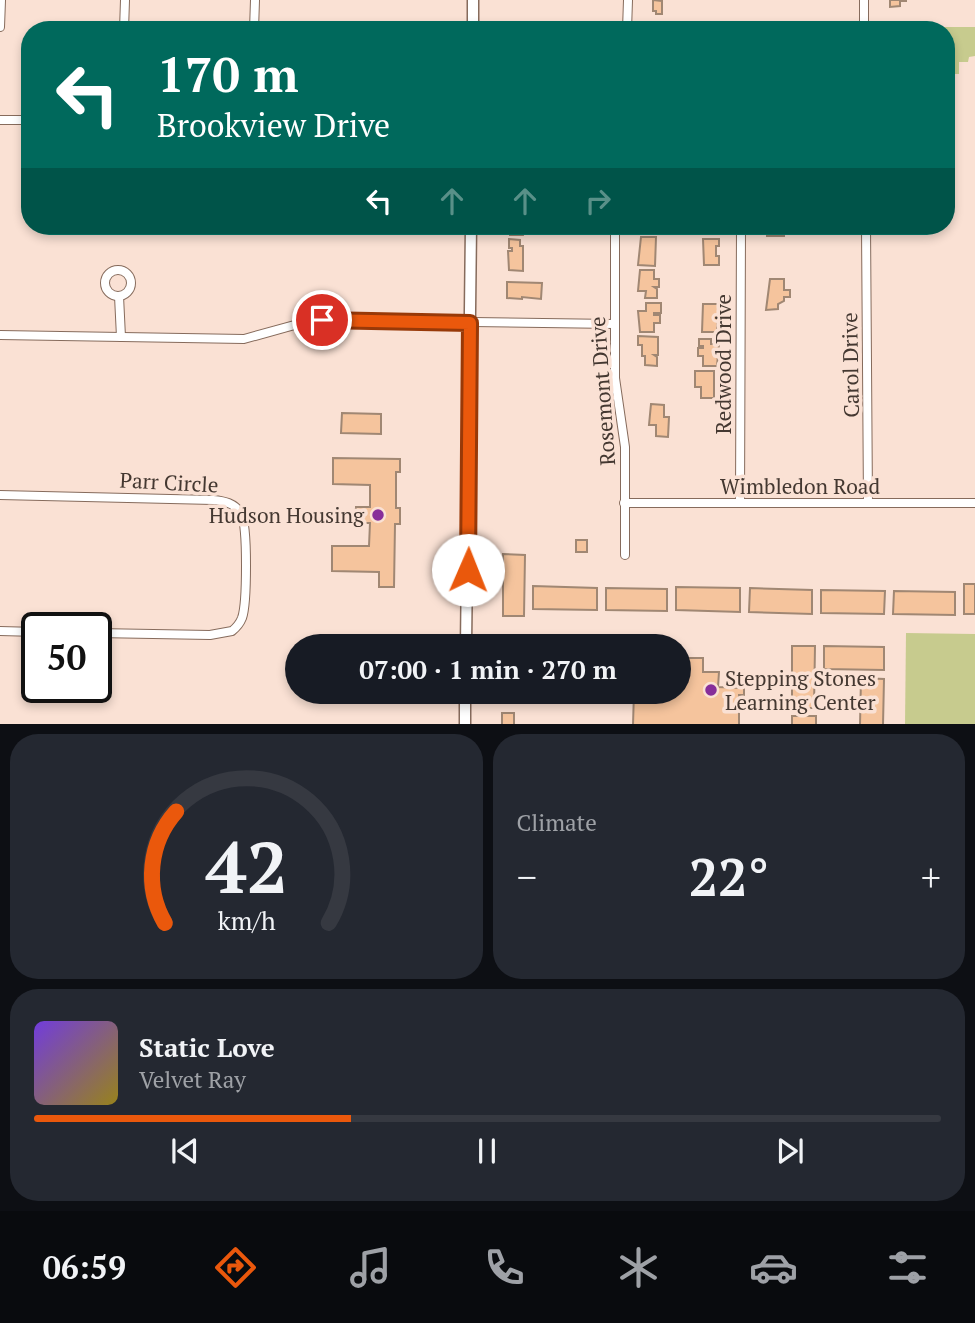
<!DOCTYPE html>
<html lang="en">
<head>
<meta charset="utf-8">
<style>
  :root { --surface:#171b24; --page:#242831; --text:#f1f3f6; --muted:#9ea1a6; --line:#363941; --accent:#ea580c }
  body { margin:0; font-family:"PT Serif",serif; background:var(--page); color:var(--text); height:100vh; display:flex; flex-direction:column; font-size:26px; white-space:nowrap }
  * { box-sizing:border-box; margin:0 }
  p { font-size:23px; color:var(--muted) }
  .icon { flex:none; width:38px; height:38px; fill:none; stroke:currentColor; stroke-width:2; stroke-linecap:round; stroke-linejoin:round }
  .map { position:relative; height:724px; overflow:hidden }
  .drawer { display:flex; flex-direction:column; gap:10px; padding:10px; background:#0d0f14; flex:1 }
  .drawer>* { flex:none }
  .guide { position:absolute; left:21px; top:21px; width:934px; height:214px; border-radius:28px; box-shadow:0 4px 10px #0003; background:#00695c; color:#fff; overflow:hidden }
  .speed { position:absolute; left:21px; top:612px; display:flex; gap:14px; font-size:35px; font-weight:700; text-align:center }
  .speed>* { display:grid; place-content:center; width:91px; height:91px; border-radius:50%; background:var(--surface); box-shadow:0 4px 10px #0003; line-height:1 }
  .speed .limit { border:4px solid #111; border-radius:10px; background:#fff; color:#111 }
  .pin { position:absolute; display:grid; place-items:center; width:60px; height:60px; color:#fff; margin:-30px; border:4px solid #fff; border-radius:50%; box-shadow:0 2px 7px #0007 }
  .me { position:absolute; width:77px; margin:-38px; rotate:1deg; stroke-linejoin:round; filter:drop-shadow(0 0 5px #0008) }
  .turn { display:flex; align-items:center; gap:24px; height:147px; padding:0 21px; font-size:32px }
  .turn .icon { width:91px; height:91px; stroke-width:2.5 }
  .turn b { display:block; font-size:49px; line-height:60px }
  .lanes { display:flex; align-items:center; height:66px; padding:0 21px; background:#0003; justify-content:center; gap:35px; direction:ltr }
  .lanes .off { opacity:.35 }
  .big { font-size:52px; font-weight:700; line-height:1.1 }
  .drawer .widget { flex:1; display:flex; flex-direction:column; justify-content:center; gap:10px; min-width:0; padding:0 24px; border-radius:28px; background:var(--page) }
  .drawer .dial { align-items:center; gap:0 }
  .dial svg { height:182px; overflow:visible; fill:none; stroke:var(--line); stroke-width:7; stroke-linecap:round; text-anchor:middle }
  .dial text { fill:var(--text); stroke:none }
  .song { display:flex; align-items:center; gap:21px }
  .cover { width:84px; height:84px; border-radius:10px; background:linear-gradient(135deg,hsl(260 70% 55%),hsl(50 70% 35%)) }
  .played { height:7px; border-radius:4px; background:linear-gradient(90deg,var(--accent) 35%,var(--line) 35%) }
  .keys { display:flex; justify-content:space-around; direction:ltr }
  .heat { display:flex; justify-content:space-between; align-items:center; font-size:38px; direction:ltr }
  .drawer .tiles { flex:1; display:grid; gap:10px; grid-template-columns:1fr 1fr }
  .widget:last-child { grid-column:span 2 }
  .trip { position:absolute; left:285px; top:634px; width:406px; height:70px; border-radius:35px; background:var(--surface); box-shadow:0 4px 10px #0003; font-weight:700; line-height:70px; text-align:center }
  .tabs { display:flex; height:112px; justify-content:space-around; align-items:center; background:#090b0e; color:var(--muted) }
  .tabs .icon { width:49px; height:49px }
  .tabs .selected { color:var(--accent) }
  .tabs b { font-size:32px; color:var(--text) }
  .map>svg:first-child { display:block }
  .green { fill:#c7cb8e }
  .building { fill:#f5c49d; stroke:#a08773; stroke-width:2 }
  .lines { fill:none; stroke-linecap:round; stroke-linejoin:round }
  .minor-casing { stroke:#866b5c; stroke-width:10 }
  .secondary-casing { stroke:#866b5c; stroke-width:13 }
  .minor { stroke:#fff; stroke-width:8 }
  .secondary { stroke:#fff; stroke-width:10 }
  .route-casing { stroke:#983908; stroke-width:18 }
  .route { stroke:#ea580c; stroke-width:12 }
  .poi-dot { fill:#872e9a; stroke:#fae1d4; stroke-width:2.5 }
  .labels { text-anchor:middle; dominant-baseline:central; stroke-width:7; stroke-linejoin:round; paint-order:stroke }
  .street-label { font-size:21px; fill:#443831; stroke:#fae1d4 }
  .poi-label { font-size:21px; fill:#443831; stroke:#fae1d4; text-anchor:end }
</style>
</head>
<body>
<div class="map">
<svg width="975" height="725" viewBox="0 0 975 725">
  <rect width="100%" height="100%" fill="#fae1d4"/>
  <!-- green -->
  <g class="green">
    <path d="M941 27H975V56L969 57 968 62H959V74H947V30H941Z"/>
    <path d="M906 633 975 634V724H905Z"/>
  </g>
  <!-- building -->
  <g class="building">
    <path d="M653 0 662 1V14H656V11H653Z"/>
    <path d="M890 0H906V1H900V6L890 7Z"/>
    <path d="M508 226H524L523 235H510V226Z"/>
    <path d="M647 226H659V231H646Z"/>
    <path d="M771 226H784V236H767V228H771Z"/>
    <path d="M641 237H656L655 266 638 265Z"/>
    <path d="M509 239 520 240V246H523V271L509 270 508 251H512V248H509Z"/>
    <path d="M703 239H719V246H716V256H719V265H704Z"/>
    <path d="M640 270H654V279H659V287H654L657 289V298H645L646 291H638Z"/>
    <path d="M770 279H784V290H790V297H784V301L778 304V309L766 310Z"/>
    <path d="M507 282 542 283 541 299 522 297V299L507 298Z"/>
    <path d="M646 303H661V313H654V315H660V323H654V332H640L638 311H646Z"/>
    <path d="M703 304H719L717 332H702Z"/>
    <path d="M638 336 658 337V355H654L657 357V366L645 365V356H642V345H638Z"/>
    <path d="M699 339H711V344H719L717 366H703V356H698V348H703V346H699Z"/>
    <path d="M695 371H714V398H701V387H695Z"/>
    <path d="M651 404 664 405V417H669L668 437 656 436V425H649Z"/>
    <path d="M342 413 381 414V434L341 433Z"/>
    <path d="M333 458 400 459V472H396V508H400V524H395L394 587H379V572L332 571V546H369L370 523H355L356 507H370V485L333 484Z"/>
    <rect x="576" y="540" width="11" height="12"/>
    <path d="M503 554 525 555 524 616H503Z"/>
    <rect x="964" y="584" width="11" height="30"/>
    <path d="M533 586 597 588V610L533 609Z"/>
    <path d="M676 587 740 588V612L676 610Z"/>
    <path d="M606 588 667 589V611L606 610Z"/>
    <path d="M750 588 812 590V614L749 612Z"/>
    <path d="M821 590 885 591 884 614 821 613Z"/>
    <path d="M894 591 955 592V615L893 614Z"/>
    <path d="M792 646H815L814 708H792Z"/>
    <path d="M824 646 884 647V670L824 669Z"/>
    <path d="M679 658H703V672H719L718 687 744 688V695H739V725H633L634 691H679Z"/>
    <path d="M861 678 884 679 883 725H860Z"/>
    <rect x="502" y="713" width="12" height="12"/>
    <rect x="792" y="716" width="24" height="9"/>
  </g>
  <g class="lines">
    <defs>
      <g id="minor">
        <path d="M864 0V30"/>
        <path d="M0 27 1 0"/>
        <path d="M124 30 125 0"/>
        <path d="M254 30 255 0"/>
        <path d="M627 30 628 0"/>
        <path d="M0 120H30"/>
        <path d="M615 226V378L625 447V555"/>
        <path d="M866 226 868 503"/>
        <circle cx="118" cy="283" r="13"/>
        <path d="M119 296 121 337"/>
        <path d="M0 335 244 339 309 321 322 320 614 324"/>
        <path d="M0 495 213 500C224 501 235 503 241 514 248 526 247 604 242 618 240 623 237 627 232 631L210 635 96 633"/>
        <path d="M624 503H975"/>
        <path d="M740 503 741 226"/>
        <path d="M0 631 37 632"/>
      </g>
      <g id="secondary">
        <path d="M473 30V0"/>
        <path d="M466 646 471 226"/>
        <path d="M465 725V691"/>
      </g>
    </defs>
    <!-- minor casing -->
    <use href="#minor" class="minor-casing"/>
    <!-- secondary casing -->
    <use href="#secondary" class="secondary-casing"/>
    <!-- minor -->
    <use href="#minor" class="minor"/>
    <!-- secondary -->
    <use href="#secondary" class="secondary"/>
  </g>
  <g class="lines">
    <defs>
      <path id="route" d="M322 320 470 323 468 570"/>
    </defs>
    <!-- route casing -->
    <use href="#route" class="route-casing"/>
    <!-- route -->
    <use href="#route" class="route"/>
  </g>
  <!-- markers -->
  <g class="poi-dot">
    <circle cx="378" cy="515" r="7"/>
    <circle cx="711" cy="690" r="7"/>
  </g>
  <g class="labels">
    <!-- street labels -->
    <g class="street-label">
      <text transform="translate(723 364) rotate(-90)">Redwood Drive</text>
      <text transform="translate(850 365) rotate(-91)">Carol Drive</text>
      <text transform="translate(602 391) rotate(-94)">Rosemont Drive</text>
      <text transform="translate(169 482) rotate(3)">Parr Circle</text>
      <text x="800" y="486">Wimbledon Road</text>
    </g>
    <!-- poi labels -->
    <g class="poi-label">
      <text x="364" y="515">Hudson Housing</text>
      <text x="725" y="678" text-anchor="start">Stepping Stones<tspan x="725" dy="24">Learning Center</tspan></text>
    </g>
  </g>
</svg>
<div class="speed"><div class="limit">50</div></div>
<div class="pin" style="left:322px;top:320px;background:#d93025"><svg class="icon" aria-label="arrive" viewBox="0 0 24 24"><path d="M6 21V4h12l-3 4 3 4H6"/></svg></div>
<svg class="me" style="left:468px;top:570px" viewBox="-20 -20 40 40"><circle r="19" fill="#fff"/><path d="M0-13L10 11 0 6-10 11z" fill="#ea580c"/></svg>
<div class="trip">07:00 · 1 min · 270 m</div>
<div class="guide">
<div class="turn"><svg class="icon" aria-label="left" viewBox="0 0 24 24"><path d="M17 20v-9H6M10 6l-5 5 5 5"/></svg><div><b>170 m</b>Brookview Drive</div></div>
<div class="lanes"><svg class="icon" aria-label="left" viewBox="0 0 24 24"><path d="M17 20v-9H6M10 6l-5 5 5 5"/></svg><svg class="icon off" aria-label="ahead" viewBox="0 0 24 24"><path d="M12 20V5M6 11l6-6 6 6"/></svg><svg class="icon off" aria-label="ahead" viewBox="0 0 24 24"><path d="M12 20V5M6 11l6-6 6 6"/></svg><svg class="icon off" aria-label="right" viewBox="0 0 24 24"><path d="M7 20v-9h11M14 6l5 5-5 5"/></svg></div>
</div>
</div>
<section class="drawer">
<div class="tiles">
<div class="widget dial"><svg viewBox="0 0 100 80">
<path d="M14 69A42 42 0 1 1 86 69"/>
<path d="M14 69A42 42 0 0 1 19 20" stroke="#ea580c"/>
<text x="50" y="56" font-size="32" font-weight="700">42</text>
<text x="50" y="72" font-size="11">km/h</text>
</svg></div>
<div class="widget"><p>Climate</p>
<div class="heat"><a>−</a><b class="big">22°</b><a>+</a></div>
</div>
<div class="widget">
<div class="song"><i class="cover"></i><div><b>Static Love</b><p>Velvet Ray</p></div></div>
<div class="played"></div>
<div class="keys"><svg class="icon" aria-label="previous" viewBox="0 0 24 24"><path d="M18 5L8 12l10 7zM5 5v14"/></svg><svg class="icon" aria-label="pause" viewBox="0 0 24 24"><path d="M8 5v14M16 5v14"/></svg><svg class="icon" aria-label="next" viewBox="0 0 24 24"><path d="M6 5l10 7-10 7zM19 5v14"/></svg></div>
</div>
</div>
</section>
<nav class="tabs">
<b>06:59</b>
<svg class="icon selected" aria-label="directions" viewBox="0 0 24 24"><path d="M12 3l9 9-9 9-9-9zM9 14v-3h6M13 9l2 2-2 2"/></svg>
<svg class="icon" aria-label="music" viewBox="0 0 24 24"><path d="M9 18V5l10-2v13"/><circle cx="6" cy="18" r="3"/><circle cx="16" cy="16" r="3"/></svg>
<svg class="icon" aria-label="phone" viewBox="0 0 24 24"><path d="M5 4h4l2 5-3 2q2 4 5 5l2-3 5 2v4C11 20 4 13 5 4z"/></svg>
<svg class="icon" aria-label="climate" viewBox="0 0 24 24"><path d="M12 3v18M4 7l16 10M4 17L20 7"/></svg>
<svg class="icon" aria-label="car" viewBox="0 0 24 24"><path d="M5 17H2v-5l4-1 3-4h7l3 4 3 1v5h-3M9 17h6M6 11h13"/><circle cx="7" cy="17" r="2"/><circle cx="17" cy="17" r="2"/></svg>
<svg class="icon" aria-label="filters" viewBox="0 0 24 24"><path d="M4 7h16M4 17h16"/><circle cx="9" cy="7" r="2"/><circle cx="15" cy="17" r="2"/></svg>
</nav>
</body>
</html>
